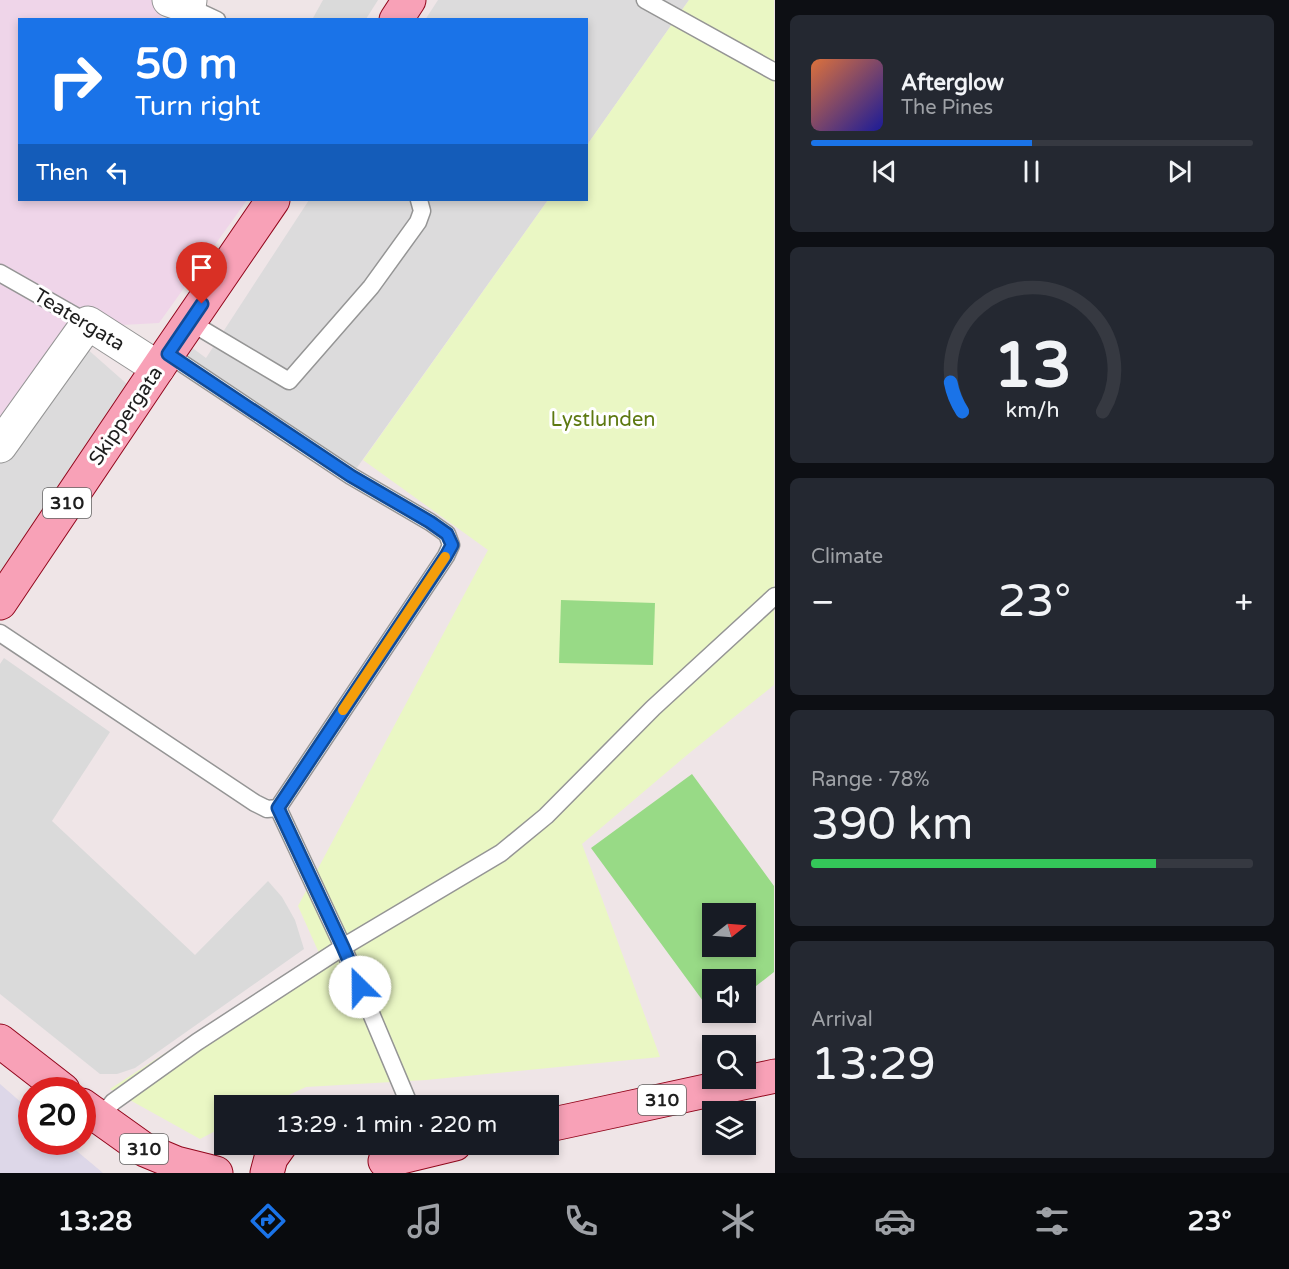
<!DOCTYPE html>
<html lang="en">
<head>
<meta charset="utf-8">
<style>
  :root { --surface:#171b24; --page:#242831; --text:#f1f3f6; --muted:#9ea1a6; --line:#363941; --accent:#1a73e8 }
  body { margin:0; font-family:"Varela Round",sans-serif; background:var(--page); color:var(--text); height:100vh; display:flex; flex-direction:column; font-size:22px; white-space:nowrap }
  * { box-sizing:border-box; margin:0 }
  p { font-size:20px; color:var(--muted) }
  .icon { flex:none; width:33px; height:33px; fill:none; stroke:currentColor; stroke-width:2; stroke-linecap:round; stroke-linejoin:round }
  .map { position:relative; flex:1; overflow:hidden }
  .sheet { display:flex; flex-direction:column; gap:15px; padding:15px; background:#0d0f14; width:514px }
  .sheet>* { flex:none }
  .top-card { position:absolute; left:18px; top:18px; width:570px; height:183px; border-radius:0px; box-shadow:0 3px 9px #0003; background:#1a73e8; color:#fff; overflow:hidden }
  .needle { width:39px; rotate:73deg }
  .controls { position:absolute; left:702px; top:903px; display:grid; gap:12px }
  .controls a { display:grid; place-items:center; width:54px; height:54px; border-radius:0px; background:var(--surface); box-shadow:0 3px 9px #0003; font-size:30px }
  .speed { position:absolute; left:18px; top:1077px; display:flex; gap:12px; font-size:30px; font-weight:700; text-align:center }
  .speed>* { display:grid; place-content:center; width:78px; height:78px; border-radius:50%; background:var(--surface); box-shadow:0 3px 9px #0003; line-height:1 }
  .speed .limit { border:9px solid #d22; background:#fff; color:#111 }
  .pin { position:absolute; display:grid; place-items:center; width:51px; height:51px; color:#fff; margin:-62px -26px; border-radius:50% 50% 50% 0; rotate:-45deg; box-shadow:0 0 6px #0007 }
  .pin .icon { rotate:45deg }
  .me { position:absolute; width:66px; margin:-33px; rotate:337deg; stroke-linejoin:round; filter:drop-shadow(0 0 4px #0008) }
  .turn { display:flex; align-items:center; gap:21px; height:126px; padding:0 18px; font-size:27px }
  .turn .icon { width:78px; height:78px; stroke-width:2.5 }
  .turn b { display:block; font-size:42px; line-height:51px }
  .then { display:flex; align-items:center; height:57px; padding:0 18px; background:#0003; gap:12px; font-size:22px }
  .big { font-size:45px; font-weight:600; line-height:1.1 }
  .sheet .widget { flex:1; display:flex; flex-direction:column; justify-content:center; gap:9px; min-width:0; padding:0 21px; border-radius:9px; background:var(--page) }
  .sheet .dial { align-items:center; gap:0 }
  .dial svg { height:156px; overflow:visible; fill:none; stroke:var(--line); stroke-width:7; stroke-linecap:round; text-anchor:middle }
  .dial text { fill:var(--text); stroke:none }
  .song { display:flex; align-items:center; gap:18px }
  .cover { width:72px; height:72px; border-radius:9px; background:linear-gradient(135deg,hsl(20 70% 55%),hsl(240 70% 35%)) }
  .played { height:6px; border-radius:3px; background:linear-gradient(90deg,var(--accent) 50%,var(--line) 50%) }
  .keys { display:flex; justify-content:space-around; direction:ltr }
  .heat { display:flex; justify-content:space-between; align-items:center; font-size:33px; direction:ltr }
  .charge { height:9px; border-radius:4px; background:linear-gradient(90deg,#34c759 78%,var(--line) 0) }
  .trip { position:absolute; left:214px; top:1095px; width:345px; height:60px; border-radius:0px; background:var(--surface); box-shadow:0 3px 9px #0003; font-weight:600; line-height:60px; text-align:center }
  .tabs { display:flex; height:96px; justify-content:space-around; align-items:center; background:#090b0e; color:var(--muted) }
  .tabs .icon { width:42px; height:42px }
  .tabs .current { color:var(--accent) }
  .tabs b { font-size:27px; color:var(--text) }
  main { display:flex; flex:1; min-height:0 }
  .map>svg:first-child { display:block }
  .residential { fill:#dcdbdc }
  .commercial { fill:#efd5e9 }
  .industrial { fill:#ddd7e8 }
  .park { fill:#eaf7c4 }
  .pitch { fill:#98da86; fill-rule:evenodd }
  .parking { fill:#dadada }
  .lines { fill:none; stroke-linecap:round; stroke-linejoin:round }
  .lane-casing { stroke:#959595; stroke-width:19 }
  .street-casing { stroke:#959595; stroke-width:35 }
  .primary-casing { stroke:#92071c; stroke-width:35 }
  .lane { stroke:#fff; stroke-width:16 }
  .street { stroke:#fff; stroke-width:33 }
  .primary { stroke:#f8a1b7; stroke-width:33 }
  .route-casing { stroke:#114b97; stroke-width:15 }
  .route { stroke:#1a73e8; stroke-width:10 }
  .slow { stroke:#f59e0b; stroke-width:10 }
  .labels { text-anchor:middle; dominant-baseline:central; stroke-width:6; stroke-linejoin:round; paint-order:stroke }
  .shield { fill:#fff; stroke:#626262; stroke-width:1.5 }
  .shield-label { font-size:18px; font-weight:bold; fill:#1e1e1e }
  .street-label { font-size:20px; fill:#1e1e1e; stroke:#fff }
  .park-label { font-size:20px; fill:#5d7910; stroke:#fff }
</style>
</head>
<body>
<main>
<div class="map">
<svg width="775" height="1173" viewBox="0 0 775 1173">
  <rect width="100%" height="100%" fill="#efe5e7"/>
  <!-- residential -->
  <g class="residential">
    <path d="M438 0H689L587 145 586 20H425Z"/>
    <path d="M309 200H548L351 476 189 367 179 338 206 358Z"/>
    <path d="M68 332 128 385 0 578V431Z"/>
  </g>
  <!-- commercial -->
  <path class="commercial" d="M0 0H167L161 17 166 19 20 20V200H247L159 323 122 325 86 306 0 431Z"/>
  <!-- industrial -->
  <path class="industrial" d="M0 1084 31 1111 32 1142H66L103 1173H0Z"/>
  <!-- park -->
  <path class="park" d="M689 0H774V685L687 755 582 844 660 1057 426 1080 306 1087 267 1105 225 1106V1126L200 1139 110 1089 319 953 298 906 488 550 363 460 548 200H586L587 145Z"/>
  <!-- pitch -->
  <g class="pitch">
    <path d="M561 600 655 603 653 665 559 663Z"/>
    <path d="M692 774 774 886V972L746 994V980H712V1012L720 1013 714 1016 591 848ZM712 914H746V946H712Z"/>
  </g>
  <!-- parking -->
  <g class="parking">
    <path d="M323 0H378L366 19H314L313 18Z"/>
    <path d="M4 658 110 732 52 821 195 955 268 881 282 897 295 920 304 949 135 1068 117 1074H100L0 994V664Z"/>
  </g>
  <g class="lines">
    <defs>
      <g id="lane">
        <path d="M645 0 775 72"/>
        <path d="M189 7 217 20"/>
        <path d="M0 273 88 323"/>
        <path d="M190 322 289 381 371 287 418 222 422 211 419 200"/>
        <path d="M0 633 255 803 267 809 278 808 446 556 451 545 447 534 430 522 351 476 168 354"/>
        <path d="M278 808 343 947 410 1106"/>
        <path d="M100 1118 113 1102 197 1042 343 947 501 853 546 816 653 708 775 596"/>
      </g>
      <g id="street">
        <path d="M169 0 189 7 190 0"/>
        <path d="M0 446 88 323 158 368"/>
      </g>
      <g id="primary">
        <path d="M396 20 409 0"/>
        <path d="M0 603 158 368 273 200"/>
        <path d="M0 1041 63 1090"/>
        <path d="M82 1105 145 1150 176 1163 216 1173"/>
        <path d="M549 1125 775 1076"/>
        <path d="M385 1161 455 1144"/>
        <path d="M267 1173 271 1158 281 1144"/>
      </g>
    </defs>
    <!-- lane casing -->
    <use href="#lane" class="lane-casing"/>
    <!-- street casing -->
    <use href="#street" class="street-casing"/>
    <!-- primary casing -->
    <use href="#primary" class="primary-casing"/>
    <!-- lane -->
    <use href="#lane" class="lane"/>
    <!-- street -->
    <use href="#street" class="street"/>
    <!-- primary -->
    <use href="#primary" class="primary"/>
  </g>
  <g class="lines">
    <defs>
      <path id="route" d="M202 304 168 354 351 476 430 522 447 534 452 545 446 556 278 808 343 947 360 987"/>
    </defs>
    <!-- route casing -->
    <use href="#route" class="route-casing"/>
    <!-- route -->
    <use href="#route" class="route"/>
    <!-- slow -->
    <path class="slow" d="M343 710 445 557"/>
  </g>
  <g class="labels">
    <!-- shield labels -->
    <g class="shield">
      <rect x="43" y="488" width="48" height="30" rx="4.5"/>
      <rect x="638" y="1085" width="48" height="30" rx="4.5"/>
      <rect x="120" y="1134" width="48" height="30" rx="4.5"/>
    </g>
    <g class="shield-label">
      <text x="67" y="503">310</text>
      <text x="662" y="1100">310</text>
      <text x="144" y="1149">310</text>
    </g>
    <!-- street labels -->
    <g class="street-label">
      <text transform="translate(79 320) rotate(31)">Teatergata</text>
      <text transform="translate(126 416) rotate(-56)">Skippergata</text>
    </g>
    <!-- park labels -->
    <g class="park-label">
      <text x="603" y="420">Lystlunden</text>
    </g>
  </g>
</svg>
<div class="controls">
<a><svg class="needle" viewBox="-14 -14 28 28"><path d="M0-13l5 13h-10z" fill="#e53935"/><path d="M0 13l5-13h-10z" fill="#9ea1a6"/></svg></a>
<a><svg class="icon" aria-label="sound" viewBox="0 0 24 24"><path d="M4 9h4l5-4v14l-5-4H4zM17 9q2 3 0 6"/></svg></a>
<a><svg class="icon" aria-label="search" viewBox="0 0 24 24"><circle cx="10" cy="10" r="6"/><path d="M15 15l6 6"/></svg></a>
<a><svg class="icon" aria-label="layers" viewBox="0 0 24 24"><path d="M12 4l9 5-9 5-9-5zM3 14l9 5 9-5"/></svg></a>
</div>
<div class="speed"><div class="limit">20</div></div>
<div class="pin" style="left:202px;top:304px;background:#d93025"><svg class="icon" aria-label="arrive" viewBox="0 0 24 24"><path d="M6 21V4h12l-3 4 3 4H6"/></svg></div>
<svg class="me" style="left:360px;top:987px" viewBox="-20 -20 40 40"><circle r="19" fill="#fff"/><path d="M0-13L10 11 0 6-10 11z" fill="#1a73e8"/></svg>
<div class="trip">13:29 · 1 min · 220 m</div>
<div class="top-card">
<div class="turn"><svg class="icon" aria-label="right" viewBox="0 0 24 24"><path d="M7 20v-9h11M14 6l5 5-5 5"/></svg><div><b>50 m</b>Turn right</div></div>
<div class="then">Then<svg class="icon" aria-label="left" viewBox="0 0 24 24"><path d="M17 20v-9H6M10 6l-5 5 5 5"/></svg></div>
</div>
</div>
<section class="sheet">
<div class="widget">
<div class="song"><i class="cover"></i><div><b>Afterglow</b><p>The Pines</p></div></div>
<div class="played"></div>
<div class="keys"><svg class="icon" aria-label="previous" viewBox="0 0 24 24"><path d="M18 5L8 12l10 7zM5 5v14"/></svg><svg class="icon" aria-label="pause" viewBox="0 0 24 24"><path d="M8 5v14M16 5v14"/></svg><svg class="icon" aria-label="next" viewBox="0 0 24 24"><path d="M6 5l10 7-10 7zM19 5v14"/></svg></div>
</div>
<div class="widget dial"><svg viewBox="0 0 100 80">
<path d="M14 69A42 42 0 1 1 86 69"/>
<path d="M14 69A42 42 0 0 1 8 54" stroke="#1a73e8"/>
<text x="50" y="56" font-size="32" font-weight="700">13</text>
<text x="50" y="72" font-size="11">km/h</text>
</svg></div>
<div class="widget"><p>Climate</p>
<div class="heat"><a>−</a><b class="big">23°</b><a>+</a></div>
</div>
<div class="widget"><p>Range · 78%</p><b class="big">390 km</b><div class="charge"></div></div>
<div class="widget"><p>Arrival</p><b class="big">13:29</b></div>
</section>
</main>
<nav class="tabs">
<b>13:28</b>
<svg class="icon current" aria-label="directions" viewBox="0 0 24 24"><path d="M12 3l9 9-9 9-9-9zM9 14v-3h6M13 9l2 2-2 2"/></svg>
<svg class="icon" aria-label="music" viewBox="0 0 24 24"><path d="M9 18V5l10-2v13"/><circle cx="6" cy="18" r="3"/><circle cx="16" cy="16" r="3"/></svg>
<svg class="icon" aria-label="phone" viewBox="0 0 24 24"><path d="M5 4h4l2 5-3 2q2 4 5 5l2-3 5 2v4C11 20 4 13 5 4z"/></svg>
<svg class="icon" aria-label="climate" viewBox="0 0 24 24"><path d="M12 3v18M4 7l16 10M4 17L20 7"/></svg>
<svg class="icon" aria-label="car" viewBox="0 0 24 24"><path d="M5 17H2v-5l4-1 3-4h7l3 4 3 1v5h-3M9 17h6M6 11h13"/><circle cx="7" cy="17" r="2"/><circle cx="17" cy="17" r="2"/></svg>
<svg class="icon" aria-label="filters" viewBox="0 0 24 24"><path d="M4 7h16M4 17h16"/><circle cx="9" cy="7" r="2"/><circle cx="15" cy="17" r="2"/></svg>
<b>23°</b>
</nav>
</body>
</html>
